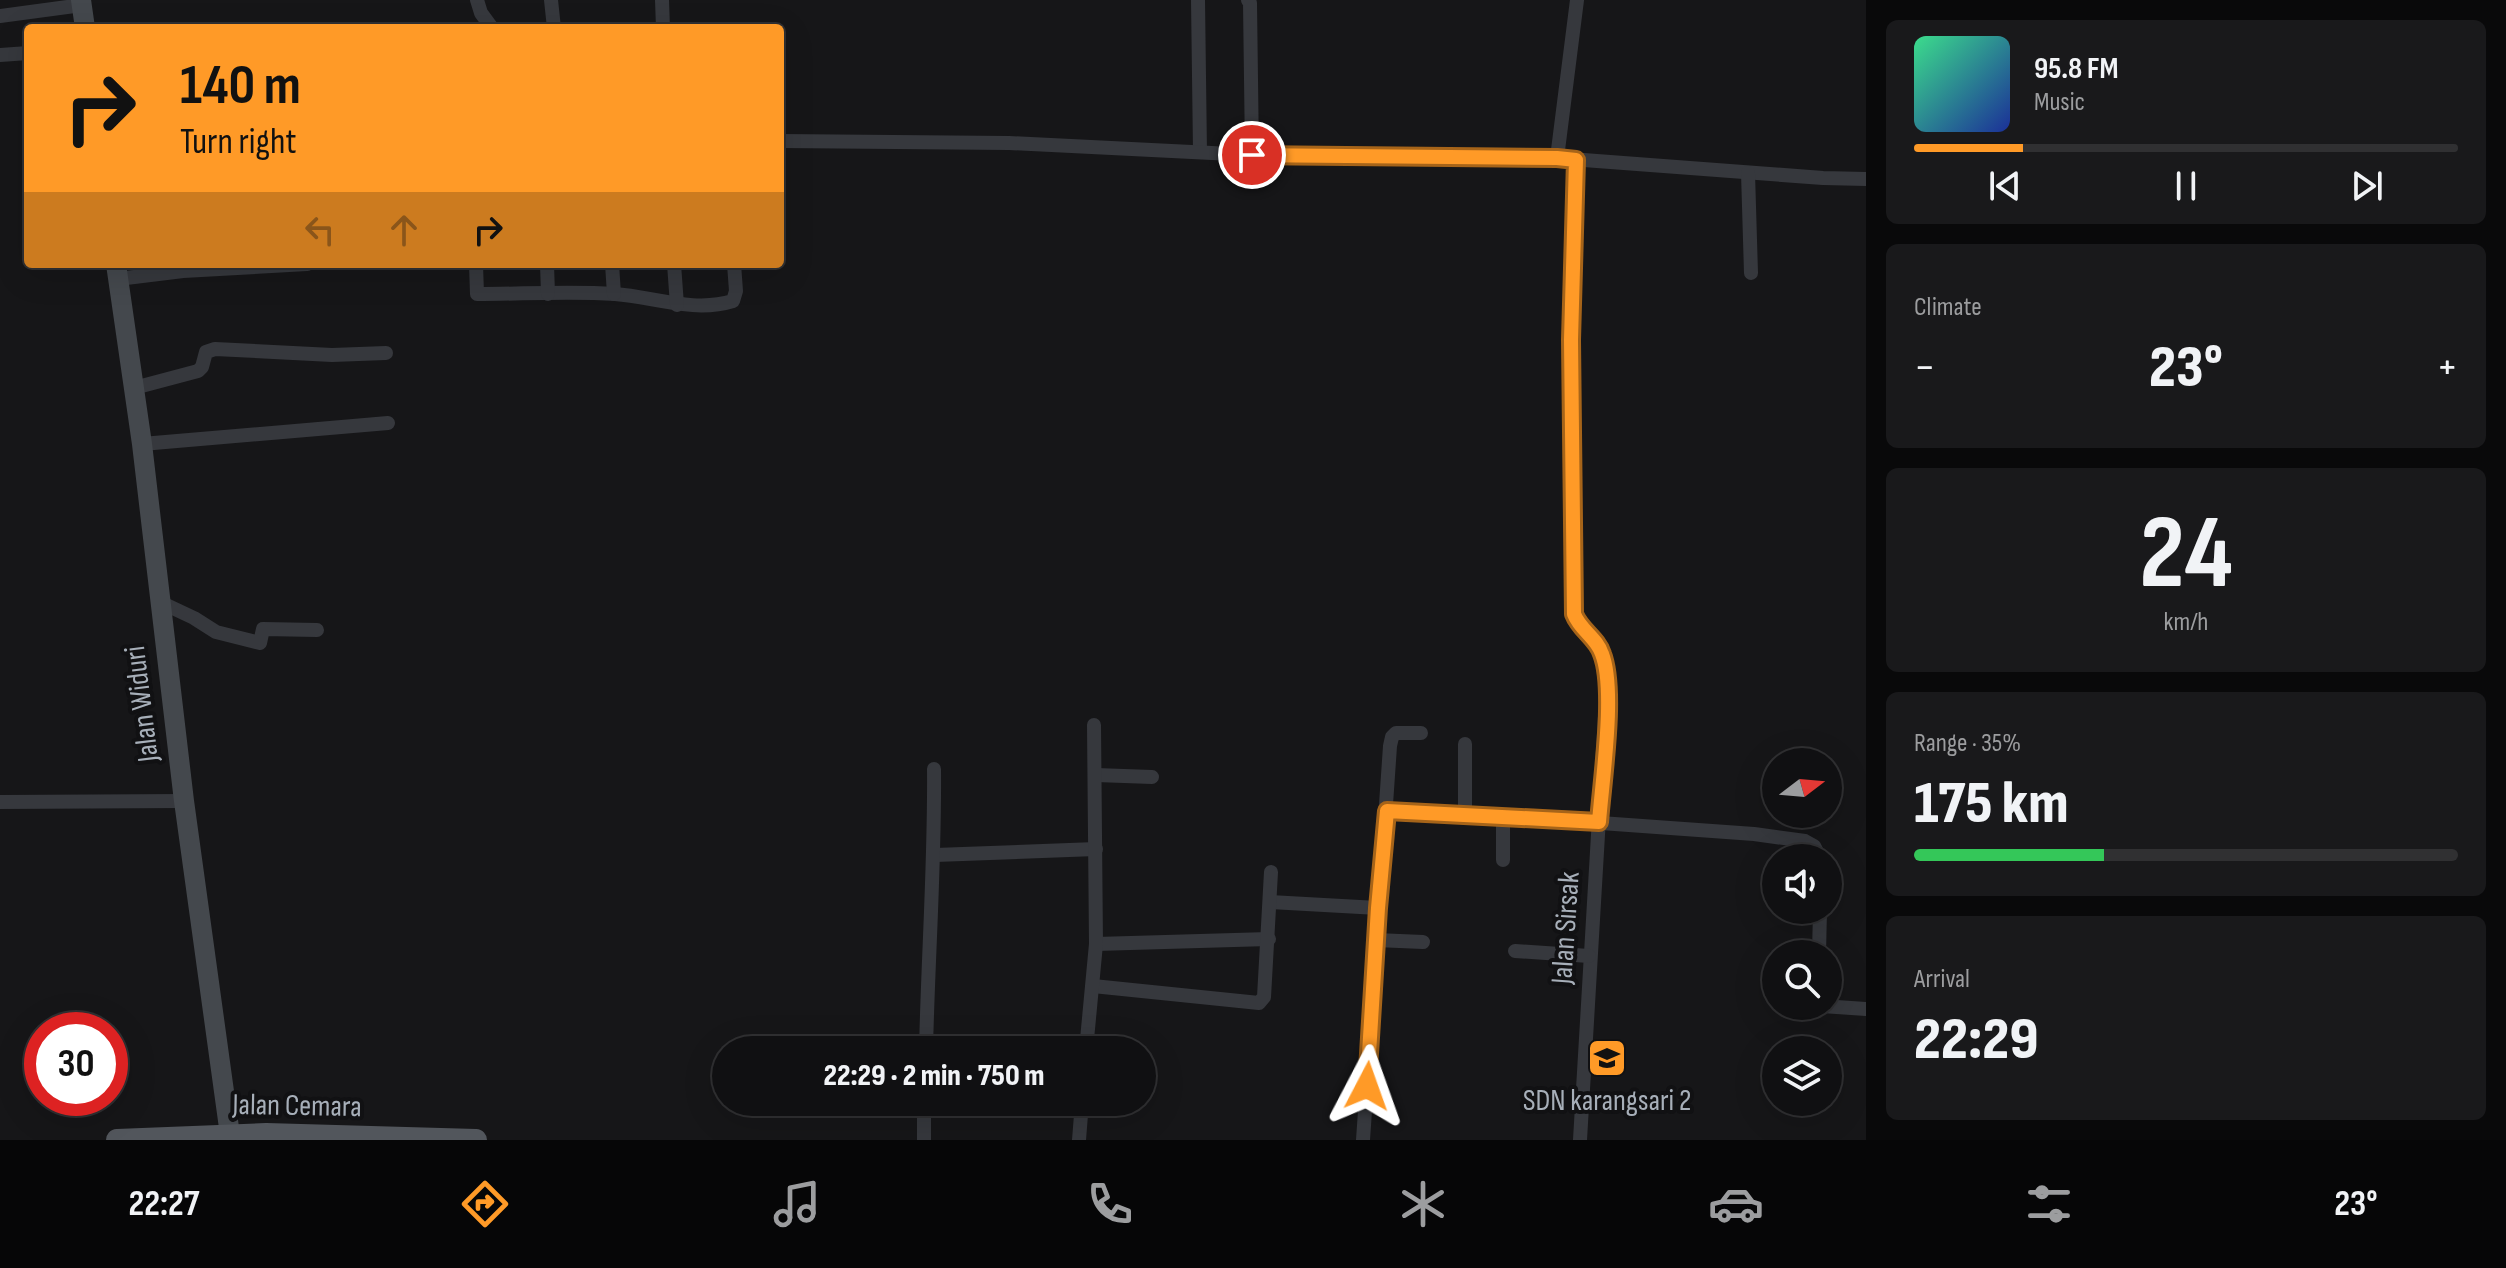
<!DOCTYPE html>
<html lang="en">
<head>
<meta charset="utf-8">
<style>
  :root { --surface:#101012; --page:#19191b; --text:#f1f3f6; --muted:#9c9d9f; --line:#303032; --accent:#ff9a27 }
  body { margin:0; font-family:"Sofia Sans Condensed",sans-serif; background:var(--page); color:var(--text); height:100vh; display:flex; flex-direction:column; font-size:30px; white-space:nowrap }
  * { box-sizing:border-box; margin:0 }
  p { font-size:26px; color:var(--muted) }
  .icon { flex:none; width:44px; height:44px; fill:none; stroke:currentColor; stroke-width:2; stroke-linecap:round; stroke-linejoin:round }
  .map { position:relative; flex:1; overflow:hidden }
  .side { display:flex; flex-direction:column; gap:20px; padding:20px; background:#09090a; width:640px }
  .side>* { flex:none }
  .banner { position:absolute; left:24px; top:24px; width:760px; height:244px; border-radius:8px; box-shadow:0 8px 32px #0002,0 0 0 2px var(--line); background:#ff9a27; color:#111; overflow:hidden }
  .needle { width:52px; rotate:74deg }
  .fabs { position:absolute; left:1762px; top:748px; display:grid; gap:16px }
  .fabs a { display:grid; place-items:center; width:80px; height:80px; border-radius:50%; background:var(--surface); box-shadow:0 8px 32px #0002,0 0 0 2px var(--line); font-size:40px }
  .speed { position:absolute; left:24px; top:1012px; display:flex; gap:16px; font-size:40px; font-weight:700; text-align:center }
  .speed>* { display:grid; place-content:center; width:104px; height:104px; border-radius:50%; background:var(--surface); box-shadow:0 8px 32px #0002,0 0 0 2px var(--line); line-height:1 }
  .speed .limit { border:12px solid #d22; background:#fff; color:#111 }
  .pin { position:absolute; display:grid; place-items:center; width:68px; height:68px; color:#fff; margin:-34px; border:4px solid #fff; border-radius:50%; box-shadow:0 2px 8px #0007 }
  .me { position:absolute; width:88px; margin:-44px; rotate:4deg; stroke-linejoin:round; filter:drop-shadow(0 0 6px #0008) }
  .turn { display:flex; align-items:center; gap:28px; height:168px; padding:0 24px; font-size:36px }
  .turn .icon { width:104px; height:104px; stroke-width:2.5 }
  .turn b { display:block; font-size:56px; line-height:68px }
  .lanes { display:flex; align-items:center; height:76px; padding:0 24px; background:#0003; justify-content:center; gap:40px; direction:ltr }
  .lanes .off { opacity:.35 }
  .big { font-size:60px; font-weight:800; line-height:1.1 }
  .side .widget { flex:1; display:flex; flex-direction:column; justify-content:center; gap:12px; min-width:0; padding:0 28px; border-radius:12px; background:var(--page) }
  .side .dial { align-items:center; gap:0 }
  .dial b { font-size:104px; line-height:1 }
  .song { display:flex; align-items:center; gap:24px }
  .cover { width:96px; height:96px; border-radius:12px; background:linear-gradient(135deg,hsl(150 70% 55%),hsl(230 70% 35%)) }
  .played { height:8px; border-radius:4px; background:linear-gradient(90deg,var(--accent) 20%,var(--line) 20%) }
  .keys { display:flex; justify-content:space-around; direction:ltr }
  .heat { display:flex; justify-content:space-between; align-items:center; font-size:44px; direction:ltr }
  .charge { height:12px; border-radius:6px; background:linear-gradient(90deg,#34c759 35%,var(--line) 0) }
  .trip { position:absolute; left:712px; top:1036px; width:444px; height:80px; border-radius:40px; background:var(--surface); box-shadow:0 8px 32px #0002,0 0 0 2px var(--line); font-weight:800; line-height:80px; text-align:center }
  .dock { display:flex; height:128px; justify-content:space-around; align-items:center; background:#060607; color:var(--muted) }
  .dock .icon { width:56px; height:56px }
  .dock .on { color:var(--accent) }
  .dock b { font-size:36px; color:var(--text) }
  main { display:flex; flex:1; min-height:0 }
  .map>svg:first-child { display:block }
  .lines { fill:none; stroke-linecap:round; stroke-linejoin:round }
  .minor { stroke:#36383d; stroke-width:14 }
  .secondary { stroke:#44484d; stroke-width:20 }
  .primary { stroke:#52565c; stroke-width:22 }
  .route-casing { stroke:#a66419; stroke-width:20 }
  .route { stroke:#ff9a27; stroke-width:14 }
  .labels { text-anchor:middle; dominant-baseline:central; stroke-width:8; stroke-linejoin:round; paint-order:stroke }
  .street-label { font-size:30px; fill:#a7afb9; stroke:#111113 }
  .poi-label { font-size:30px; fill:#a7afb9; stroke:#111113 }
</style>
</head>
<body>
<main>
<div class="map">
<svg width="1866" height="1140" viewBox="0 0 1866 1140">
  <rect width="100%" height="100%" fill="#161618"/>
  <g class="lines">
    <!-- minor -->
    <g class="minor">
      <path d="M477 0 481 13 492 28"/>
      <path d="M551 0 554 28"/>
      <path d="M662 0 663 28"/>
      <path d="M1198 0 1200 152"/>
      <path d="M1248 0 1250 3 1252 155"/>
      <path d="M1577 0 1557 158 1823 178 1866 179"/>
      <path d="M0 16 82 5"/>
      <path d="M0 55 28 53"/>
      <path d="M780 141 1009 143 1252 155 1557 158"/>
      <path d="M1576 160 1571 340 1574 614C1579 627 1590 633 1598 644 1606 655 1605 669 1607 682L1580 1140"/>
      <path d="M1748 173 1751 273"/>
      <path d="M476 264 477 294C523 294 569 291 615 294 654 297 694 313 733 301L736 291 734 264"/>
      <path d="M547 264 548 294"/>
      <path d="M612 264 614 294"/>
      <path d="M674 264 677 305"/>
      <path d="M118 279 183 271 307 264"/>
      <path d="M134 388 198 371 202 367 206 352 215 349 332 355 386 353"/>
      <path d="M142 444 388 423"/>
      <path d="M160 602 194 618 216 632 260 643 263 629 317 630"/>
      <path d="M1465 744V814"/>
      <path d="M1096 775 1152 777"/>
      <path d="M0 802 184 801"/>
      <path d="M1387 811 1503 816 1754 834 1805 841 1814 846 1820 858"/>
      <path d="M1503 816V860"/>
      <path d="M935 855 1096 849"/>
      <path d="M1270 902 1378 908"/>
      <path d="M1376 940 1423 942"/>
      <path d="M1096 944 1269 939"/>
      <path d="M1515 951 1589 956"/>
      <path d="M1819 954 1820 910"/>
      <path d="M1093 986 1259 1003 1264 997 1271 872"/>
      <path d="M1822 1006 1866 1009"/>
      <path d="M926 1050C928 956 935 863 934 769"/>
      <path d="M1086 1050 1096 944 1094 725"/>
      <path d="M924 1140V1102"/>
      <path d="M1079 1140 1082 1102"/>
      <path d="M1363 1140 1390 746 1392 737 1396 733H1421"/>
    </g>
    <!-- secondary -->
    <g class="secondary">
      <path d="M81 0 85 28"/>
      <path d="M116 264 142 444 184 801 230 1135"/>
    </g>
    <!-- primary -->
    <path class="primary" d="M117 1140 266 1134 476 1140"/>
  </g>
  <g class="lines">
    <defs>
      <path id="route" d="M1252 155 1557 158 1576 160 1571 340 1574 614C1580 630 1597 638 1602 654 1616 690 1602 781 1599 822L1387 811 1378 908 1367 1086"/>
    </defs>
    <!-- route casing -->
    <use href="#route" class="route-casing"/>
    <!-- route -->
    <use href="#route" class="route"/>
  </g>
  <!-- icons -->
  <defs>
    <symbol id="school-square" viewBox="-11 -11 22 22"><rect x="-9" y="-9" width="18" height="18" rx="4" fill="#ff9a27" stroke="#111113"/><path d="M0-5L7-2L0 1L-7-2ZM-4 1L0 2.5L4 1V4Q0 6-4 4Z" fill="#111"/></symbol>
  </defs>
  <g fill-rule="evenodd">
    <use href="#school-square" x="1585" y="1036" width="44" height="44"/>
  </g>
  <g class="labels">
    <!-- street labels -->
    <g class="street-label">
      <text transform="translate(142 704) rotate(-97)">Jalan Widuri</text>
      <text transform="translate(1566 928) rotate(-86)">Jalan Sirsak</text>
      <text transform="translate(297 1106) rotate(1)">Jalan Cemara</text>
    </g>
    <!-- poi labels -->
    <g class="poi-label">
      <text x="1607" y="1101">SDN karangsari 2</text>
    </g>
  </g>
</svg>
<div class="fabs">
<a><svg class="needle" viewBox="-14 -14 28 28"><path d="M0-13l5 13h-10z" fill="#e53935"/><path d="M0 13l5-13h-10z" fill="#9c9d9f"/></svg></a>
<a><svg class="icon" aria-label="sound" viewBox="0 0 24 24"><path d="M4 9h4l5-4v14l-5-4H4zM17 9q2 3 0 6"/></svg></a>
<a><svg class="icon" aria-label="search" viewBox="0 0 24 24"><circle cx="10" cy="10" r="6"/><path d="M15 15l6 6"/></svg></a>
<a><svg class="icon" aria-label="layers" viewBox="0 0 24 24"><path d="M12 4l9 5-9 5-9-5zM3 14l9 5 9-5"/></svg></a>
</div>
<div class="speed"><div class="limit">30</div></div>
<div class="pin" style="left:1252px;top:155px;background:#d93025"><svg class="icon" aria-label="arrive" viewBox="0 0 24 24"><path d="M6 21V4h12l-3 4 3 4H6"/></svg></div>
<svg class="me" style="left:1367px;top:1086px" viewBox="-20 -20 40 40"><path d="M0-17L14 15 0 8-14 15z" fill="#ff9a27" stroke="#fff" stroke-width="4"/></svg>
<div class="trip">22:29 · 2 min · 750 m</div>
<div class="banner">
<div class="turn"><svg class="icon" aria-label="right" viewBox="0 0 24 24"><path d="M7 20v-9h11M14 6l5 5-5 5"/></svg><div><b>140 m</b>Turn right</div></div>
<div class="lanes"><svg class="icon off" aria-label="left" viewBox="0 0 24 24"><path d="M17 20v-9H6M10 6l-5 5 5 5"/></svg><svg class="icon off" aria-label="ahead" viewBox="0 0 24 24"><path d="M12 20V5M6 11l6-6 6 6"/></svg><svg class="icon" aria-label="right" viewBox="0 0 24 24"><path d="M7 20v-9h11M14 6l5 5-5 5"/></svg></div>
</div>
</div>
<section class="side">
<div class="widget">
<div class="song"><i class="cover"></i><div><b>95.8 FM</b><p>Music</p></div></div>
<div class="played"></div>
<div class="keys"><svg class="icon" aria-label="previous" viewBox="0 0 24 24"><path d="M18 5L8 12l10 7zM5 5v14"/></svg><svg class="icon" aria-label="pause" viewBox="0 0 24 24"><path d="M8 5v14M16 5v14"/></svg><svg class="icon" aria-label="next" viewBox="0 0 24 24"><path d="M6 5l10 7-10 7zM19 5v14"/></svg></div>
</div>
<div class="widget"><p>Climate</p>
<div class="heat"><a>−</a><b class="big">23°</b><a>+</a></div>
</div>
<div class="widget dial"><b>24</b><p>km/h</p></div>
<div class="widget"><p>Range · 35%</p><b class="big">175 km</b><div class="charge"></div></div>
<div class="widget"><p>Arrival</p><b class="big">22:29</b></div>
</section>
</main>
<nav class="dock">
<b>22:27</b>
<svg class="icon on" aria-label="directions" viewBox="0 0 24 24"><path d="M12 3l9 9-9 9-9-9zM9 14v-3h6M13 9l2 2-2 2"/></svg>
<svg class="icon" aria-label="music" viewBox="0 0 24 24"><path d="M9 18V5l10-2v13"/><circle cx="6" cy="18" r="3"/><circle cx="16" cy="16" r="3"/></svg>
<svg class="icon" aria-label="phone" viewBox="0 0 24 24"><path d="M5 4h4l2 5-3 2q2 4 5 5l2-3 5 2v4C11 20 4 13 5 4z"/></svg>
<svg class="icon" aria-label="climate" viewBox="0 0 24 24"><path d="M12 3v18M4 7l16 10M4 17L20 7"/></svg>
<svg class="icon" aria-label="car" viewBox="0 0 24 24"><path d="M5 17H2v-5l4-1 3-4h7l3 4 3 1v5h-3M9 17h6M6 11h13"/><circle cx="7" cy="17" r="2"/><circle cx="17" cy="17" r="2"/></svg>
<svg class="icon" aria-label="filters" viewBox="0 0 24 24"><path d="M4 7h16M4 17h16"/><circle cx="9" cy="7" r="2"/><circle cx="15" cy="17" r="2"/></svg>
<b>23°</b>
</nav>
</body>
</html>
